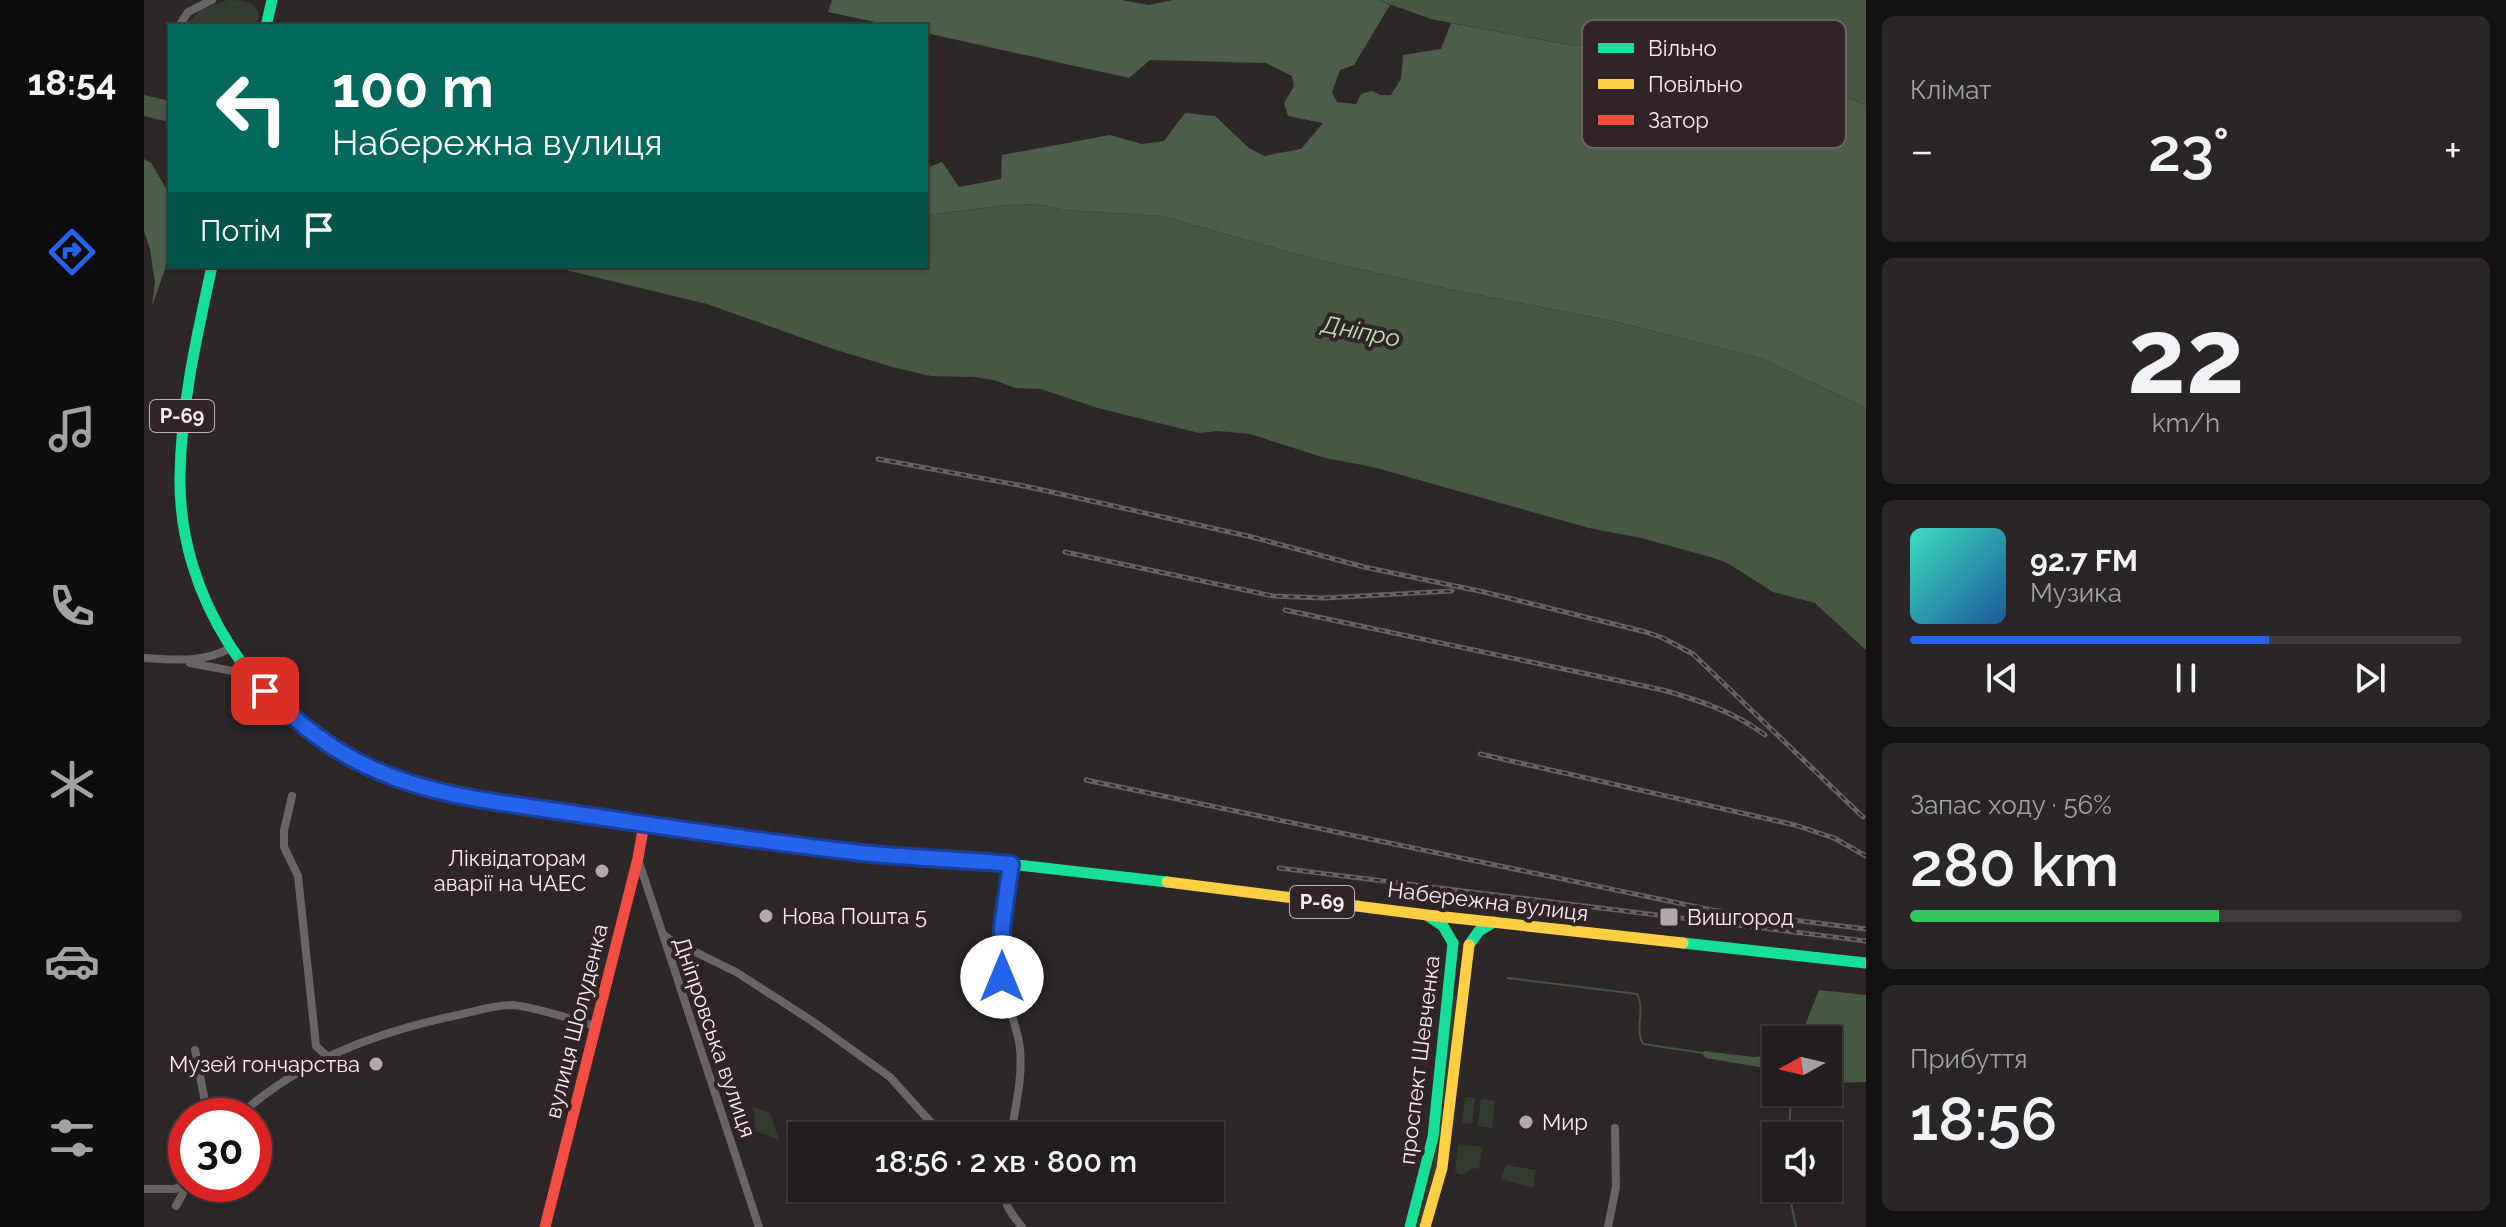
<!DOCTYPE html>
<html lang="uk">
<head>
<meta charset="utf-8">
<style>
  :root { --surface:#221d1e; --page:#2a2627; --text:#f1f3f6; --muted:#a2a2a4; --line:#3f3b3c; --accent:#2563eb }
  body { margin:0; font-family:Raleway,sans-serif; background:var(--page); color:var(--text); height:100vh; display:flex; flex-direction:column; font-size:30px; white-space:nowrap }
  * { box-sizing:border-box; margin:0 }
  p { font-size:26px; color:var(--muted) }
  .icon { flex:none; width:44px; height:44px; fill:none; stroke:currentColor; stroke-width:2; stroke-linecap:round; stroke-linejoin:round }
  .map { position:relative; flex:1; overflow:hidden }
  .side { display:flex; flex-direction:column; gap:16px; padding:16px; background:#131010; width:640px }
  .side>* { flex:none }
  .guide { position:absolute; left:24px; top:24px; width:760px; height:244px; border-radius:0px; box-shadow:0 2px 6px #0004,0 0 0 2px var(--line); background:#00695c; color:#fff; overflow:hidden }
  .needle { width:52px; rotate:262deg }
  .buttons { position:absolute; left:1618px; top:1026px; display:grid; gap:16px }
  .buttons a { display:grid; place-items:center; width:80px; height:80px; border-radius:0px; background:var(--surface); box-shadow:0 2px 6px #0004,0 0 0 2px var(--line); font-size:40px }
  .speed { position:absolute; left:24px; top:1098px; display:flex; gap:16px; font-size:40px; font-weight:700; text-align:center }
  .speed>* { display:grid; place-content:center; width:104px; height:104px; border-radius:50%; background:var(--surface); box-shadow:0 2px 6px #0004,0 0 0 2px var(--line); line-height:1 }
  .speed .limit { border:12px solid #d22; background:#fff; color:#111 }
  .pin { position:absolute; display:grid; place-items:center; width:68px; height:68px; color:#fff; margin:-34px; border-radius:16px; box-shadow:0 4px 12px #0006 }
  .me { position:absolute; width:88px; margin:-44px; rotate:0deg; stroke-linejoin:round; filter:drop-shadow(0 0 6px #0008) }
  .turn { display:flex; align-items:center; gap:28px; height:168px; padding:0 32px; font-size:36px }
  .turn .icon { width:104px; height:104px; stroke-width:2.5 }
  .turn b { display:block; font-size:56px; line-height:68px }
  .then { display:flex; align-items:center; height:76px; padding:0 32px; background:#0003; gap:16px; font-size:30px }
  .big { font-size:60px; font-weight:600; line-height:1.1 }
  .side .widget { flex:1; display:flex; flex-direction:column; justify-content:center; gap:12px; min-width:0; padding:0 28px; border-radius:12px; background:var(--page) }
  .side .dial { align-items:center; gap:0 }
  .dial b { font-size:104px; line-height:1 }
  .song { display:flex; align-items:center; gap:24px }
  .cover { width:96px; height:96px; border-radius:12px; background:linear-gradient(135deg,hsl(170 70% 55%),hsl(210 70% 35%)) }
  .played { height:8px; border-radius:4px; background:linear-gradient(90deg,var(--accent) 65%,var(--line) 65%) }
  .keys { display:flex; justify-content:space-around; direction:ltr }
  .heat { display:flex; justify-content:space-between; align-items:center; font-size:44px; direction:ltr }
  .charge { height:12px; border-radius:6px; background:linear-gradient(90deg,#34c759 56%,var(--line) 0) }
  .trip { position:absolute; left:644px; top:1122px; width:436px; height:80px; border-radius:0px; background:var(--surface); box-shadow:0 2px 6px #0004,0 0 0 2px var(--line); font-weight:600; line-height:80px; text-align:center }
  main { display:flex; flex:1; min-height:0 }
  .tab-bar { display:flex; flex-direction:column; width:144px; justify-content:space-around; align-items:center; background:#0e0c0c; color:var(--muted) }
  .tab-bar .icon { width:56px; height:56px }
  .tab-bar .on { color:var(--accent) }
  .tab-bar b { font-size:36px; color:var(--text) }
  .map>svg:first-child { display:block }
  .green { fill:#323d30 }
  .forest { fill:#4c5d49 }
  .water { fill:#465742 }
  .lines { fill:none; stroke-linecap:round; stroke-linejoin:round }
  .stream { stroke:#465742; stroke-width:2 }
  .street { stroke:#696566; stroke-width:8 }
  .fast { stroke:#16e098; stroke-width:11 }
  .slow { stroke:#ffcf43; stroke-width:11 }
  .jam { stroke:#f24e42; stroke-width:11 }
  .rail-casing { stroke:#656263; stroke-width:5 }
  .rail { stroke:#312427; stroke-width:2; stroke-dasharray:6; stroke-linecap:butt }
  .route-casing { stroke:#184099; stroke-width:20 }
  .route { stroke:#2563eb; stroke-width:14 }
  .poi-dot { fill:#b1a8aa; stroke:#312427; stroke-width:3 }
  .labels { text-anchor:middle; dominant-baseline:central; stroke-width:8; stroke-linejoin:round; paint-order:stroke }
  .shield { fill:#312427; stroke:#bcb1b4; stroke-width:2 }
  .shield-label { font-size:20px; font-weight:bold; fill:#f7eef0 }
  .poi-label { font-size:22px; fill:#f7eef0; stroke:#312427; text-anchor:start }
  .street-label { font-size:22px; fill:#f7eef0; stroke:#312427 }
  .water-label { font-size:24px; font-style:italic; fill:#bae2b4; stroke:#312427 }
  .key { fill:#312427; stroke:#6c6163; stroke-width:2 }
  .key-label { font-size:22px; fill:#f7eef0 }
</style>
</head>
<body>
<main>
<nav class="tab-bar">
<b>18:54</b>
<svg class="icon on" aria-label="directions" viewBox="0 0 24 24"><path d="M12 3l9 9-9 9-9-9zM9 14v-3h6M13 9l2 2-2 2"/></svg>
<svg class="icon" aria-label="music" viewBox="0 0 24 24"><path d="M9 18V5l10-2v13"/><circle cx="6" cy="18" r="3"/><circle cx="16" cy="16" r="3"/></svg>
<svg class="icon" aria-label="phone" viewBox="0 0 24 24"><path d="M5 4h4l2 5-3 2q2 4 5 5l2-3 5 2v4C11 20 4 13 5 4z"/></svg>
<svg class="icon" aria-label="climate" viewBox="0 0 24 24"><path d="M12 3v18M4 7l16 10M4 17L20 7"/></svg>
<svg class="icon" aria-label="car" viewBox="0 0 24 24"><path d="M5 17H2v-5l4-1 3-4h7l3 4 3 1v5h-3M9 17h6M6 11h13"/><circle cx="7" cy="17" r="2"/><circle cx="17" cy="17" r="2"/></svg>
<svg class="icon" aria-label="filters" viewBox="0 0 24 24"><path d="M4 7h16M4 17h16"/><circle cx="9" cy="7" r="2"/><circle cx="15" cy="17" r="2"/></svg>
</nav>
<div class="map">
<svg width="1722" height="1227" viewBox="0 0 1722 1227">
  <rect width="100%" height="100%" fill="#2e2728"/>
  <!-- green -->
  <g class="green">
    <path d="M83 0C97 0 109 0 115 14L113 26H40L57 10Z"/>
    <path d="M1310 995 1313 998 1302 1105 1299 1104 1308 997Z"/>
    <path d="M1321 1097 1331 1098 1328 1124 1318 1123Z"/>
    <path d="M1337 1099 1351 1101 1348 1128 1334 1126Z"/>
    <path d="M609 1107 626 1113 635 1140 612 1131Z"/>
    <path d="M1298 1108 1302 1109 1298 1145 1277 1227H1273L1289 1168Z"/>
    <path d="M1314 1144 1338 1147 1335 1169 1329 1168 1318 1175 1311 1172Z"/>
    <path d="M1362 1165 1392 1170 1389 1188 1357 1179Z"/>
  </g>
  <!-- forest -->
  <g class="forest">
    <path d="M688 0H978L1005 5 1029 0H1234L1246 5 1210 65 1196 70 1188 92 1193 102 1212 104 1217 94 1228 91 1237 95H1247L1257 79 1259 55 1297 49 1307 23 1432 46 1474 42 1520 46 1527 93 1522 126 1566 139 1598 79H1612L1630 86 1669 85 1722 105V408L1619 359 1469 321 1304 289 1171 259 1017 216 918 210 899 205 875 204 782 215V168L798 162 815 187 857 179 858 155 966 135 998 144 1020 141 1041 113 1071 116 1105 148 1120 156 1157 149 1179 123 1144 116 1140 103 1150 86 1148 76 1122 63 1006 60 985 78 782 33V26H750L684 12Z"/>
    <path d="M0 159 7 163 26 195V243L21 269 8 306 11 282 6 249 0 231Z"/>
  </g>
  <!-- water -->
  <g class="water">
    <path d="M1234 0H1722V105L1669 85 1630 86 1612 79 1587 78 1585 77 1584 61 1581 58 1548 48 1531 46 1474 42 1432 46 1287 19Z"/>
    <path d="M0 95 26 101V122L0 116Z"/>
    <path d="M875 204 899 205 918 210 1017 216 1171 259 1304 289 1469 321 1619 359 1722 408V650L1671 603 1629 592 1585 564 1570 558 1497 538 1445 528 1229 467 1181 458 1106 434 1074 431 1055 433 954 408 897 389 871 388 850 380 829 377 787 376 752 368 692 350 563 304 405 266H782V215Z"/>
    <path d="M1675 990 1722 995V1082L1684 1083V1040H1655Z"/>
    <path d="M1560 1051 1610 1057 1632 1055V1070L1562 1058 1559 1055Z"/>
  </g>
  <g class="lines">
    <!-- stream -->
    <g class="stream">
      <path d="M1364 978 1493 994C1502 1010 1490 1029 1499 1044L1559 1053"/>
      <path d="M433 1018 444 971"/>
      <path d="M427 1039 431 1025"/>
      <path d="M1645 1136 1647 1092"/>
      <path d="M1644 1188 1652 1227"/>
    </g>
    <!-- street -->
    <g class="street">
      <path d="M35 26 44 12 68 0"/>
      <path d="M0 658C29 660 61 663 86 648"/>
      <path d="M46 663 105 674"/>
      <path d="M148 796 140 831V847L154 876 172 1046 185 1058"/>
      <path d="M494 859 615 1227"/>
      <path d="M867 864C862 902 855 939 858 976 860 1002 874 1025 876 1049 879 1077 871 1108 867 1136"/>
      <path d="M519 934 525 939 592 972 668 1021 746 1077 791 1127 815 1136"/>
      <path d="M51 1050 62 1107 75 1116"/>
      <path d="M95 1116C154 1061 236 1031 314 1015 332 1011 351 1005 368 1005 389 1006 429 1020 452 1026"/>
      <path d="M861 1188C858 1204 869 1215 878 1227"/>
      <path d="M0 1189H31L42 1184"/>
      <path d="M32 1206 44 1184"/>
      <path d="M1464 1227 1472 1187 1471 1128"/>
    </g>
    <!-- fast -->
    <g class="fast">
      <path d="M122 26 128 0"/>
      <path d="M68 266C53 335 37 405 36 476 34 597 110 710 217 764 246 778 277 787 309 794"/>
      <path d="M586 836 729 854 848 862 1023 882"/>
      <path d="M1284 916 1299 926 1309 943"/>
      <path d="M1539 943 1722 963"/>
      <path d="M1325 945 1335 931 1350 922"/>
      <path d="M1266 1227 1289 1137 1309 943"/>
    </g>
    <!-- slow -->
    <g class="slow">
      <path d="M1023 882 1283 915 1539 943"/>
      <path d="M1281 1227 1298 1168 1325 945"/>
    </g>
    <!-- jam -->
    <g class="jam">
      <path d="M309 794 586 836"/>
      <path d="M401 1227 494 858 500 824"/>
    </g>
    <defs>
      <g id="rail">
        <path d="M734 459 885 487 1108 537 1220 567 1340 592 1502 632 1519 638 1549 654 1719 817"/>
        <path d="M921 552 1129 596 1180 598 1308 591"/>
        <path d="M1141 610 1519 690C1554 700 1591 712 1621 735"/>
        <path d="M1336 754 1651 825 1690 838 1722 856"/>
        <path d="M942 780 1568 910 1722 929"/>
        <path d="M1135 868 1722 941"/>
      </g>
    </defs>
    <!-- rail casing -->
    <use href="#rail" class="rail-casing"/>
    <!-- rail -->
    <use href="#rail" class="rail"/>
  </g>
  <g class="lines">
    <defs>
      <path id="route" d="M121 691C155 724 190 753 234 771 298 799 371 804 440 815 536 829 632 844 728 854 774 858 820 860 867 864L858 927V977"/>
    </defs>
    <!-- route casing -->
    <use href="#route" class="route-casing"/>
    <!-- route -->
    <use href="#route" class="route"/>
  </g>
  <!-- markers -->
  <g class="poi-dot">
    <circle cx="458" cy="871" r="8"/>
    <circle cx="622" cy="916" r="8"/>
    <rect x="1515" y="907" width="20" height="20" rx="4"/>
    <circle cx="232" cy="1064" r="8"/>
    <circle cx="1382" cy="1122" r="8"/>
  </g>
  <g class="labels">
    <!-- shield labels -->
    <g class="shield">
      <rect x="6" y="400" width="64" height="32" rx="6"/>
      <rect x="1146" y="886" width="64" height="32" rx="6"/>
    </g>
    <g class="shield-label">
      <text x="38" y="416">Р-69</text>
      <text x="1178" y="902">Р-69</text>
    </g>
    <!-- poi labels -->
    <g class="poi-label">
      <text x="442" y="858" text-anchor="end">Ліквідаторам<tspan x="442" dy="25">аварії на ЧАЕС</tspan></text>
      <text x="638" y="916">Нова Пошта 5</text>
      <text x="1543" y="917">Вишгород</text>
      <text x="216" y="1064" text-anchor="end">Музей гончарства</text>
      <text x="1398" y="1122">Мир</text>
    </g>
    <!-- street labels -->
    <g class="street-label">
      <text transform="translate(1344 901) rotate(7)">Набережна вулиця</text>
      <text transform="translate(432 1021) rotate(-76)">вулиця Шолуденка</text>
      <text transform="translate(571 1037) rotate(71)">Дніпровська вулиця</text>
      <text transform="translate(1275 1060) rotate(-83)">проспект Шевченка</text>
    </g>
    <!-- water labels -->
    <g class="water-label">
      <text transform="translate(1217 331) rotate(11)">Дніпро</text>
    </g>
  </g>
  <!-- legend -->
  <rect x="1438" y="20" width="264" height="128" rx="12" class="key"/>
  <rect x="1454" y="43" width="36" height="10" fill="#16e098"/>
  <rect x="1454" y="79" width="36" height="10" fill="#ffcf43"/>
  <rect x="1454" y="115" width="36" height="10" fill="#f24e42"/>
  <g class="key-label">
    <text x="1504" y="56">Вільно</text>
    <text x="1504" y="92">Повільно</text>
    <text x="1504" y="128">Затор</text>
  </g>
</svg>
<div class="buttons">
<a><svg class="needle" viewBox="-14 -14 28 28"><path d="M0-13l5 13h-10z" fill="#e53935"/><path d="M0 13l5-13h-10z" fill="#a2a2a4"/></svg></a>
<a><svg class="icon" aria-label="sound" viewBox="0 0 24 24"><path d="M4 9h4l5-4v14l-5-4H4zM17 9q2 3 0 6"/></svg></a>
</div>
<div class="speed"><div class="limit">30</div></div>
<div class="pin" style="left:121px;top:691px;background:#d93025"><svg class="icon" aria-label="arrive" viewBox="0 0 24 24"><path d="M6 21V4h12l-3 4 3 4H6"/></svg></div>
<svg class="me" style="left:858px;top:977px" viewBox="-20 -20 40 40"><circle r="19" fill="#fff"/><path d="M0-13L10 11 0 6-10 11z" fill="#2563eb"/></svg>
<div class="trip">18:56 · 2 хв · 800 m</div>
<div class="guide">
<div class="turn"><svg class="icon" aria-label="left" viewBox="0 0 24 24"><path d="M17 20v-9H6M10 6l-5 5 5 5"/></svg><div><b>100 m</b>Набережна вулиця</div></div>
<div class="then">Потім<svg class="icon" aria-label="arrive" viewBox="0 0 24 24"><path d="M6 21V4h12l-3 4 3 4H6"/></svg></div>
</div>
</div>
<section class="side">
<div class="widget"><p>Клімат</p>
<div class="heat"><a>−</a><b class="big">23°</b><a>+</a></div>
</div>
<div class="widget dial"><b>22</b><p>km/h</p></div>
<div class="widget">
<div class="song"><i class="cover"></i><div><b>92.7 FM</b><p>Музика</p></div></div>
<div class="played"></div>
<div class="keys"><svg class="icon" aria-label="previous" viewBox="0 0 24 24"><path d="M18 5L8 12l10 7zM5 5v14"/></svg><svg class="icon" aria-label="pause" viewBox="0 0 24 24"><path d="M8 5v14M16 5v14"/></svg><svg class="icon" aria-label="next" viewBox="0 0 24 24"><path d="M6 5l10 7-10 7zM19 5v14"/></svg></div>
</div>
<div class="widget"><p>Запас ходу · 56%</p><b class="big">280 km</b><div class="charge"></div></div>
<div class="widget"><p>Прибуття</p><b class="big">18:56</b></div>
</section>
</main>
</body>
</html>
